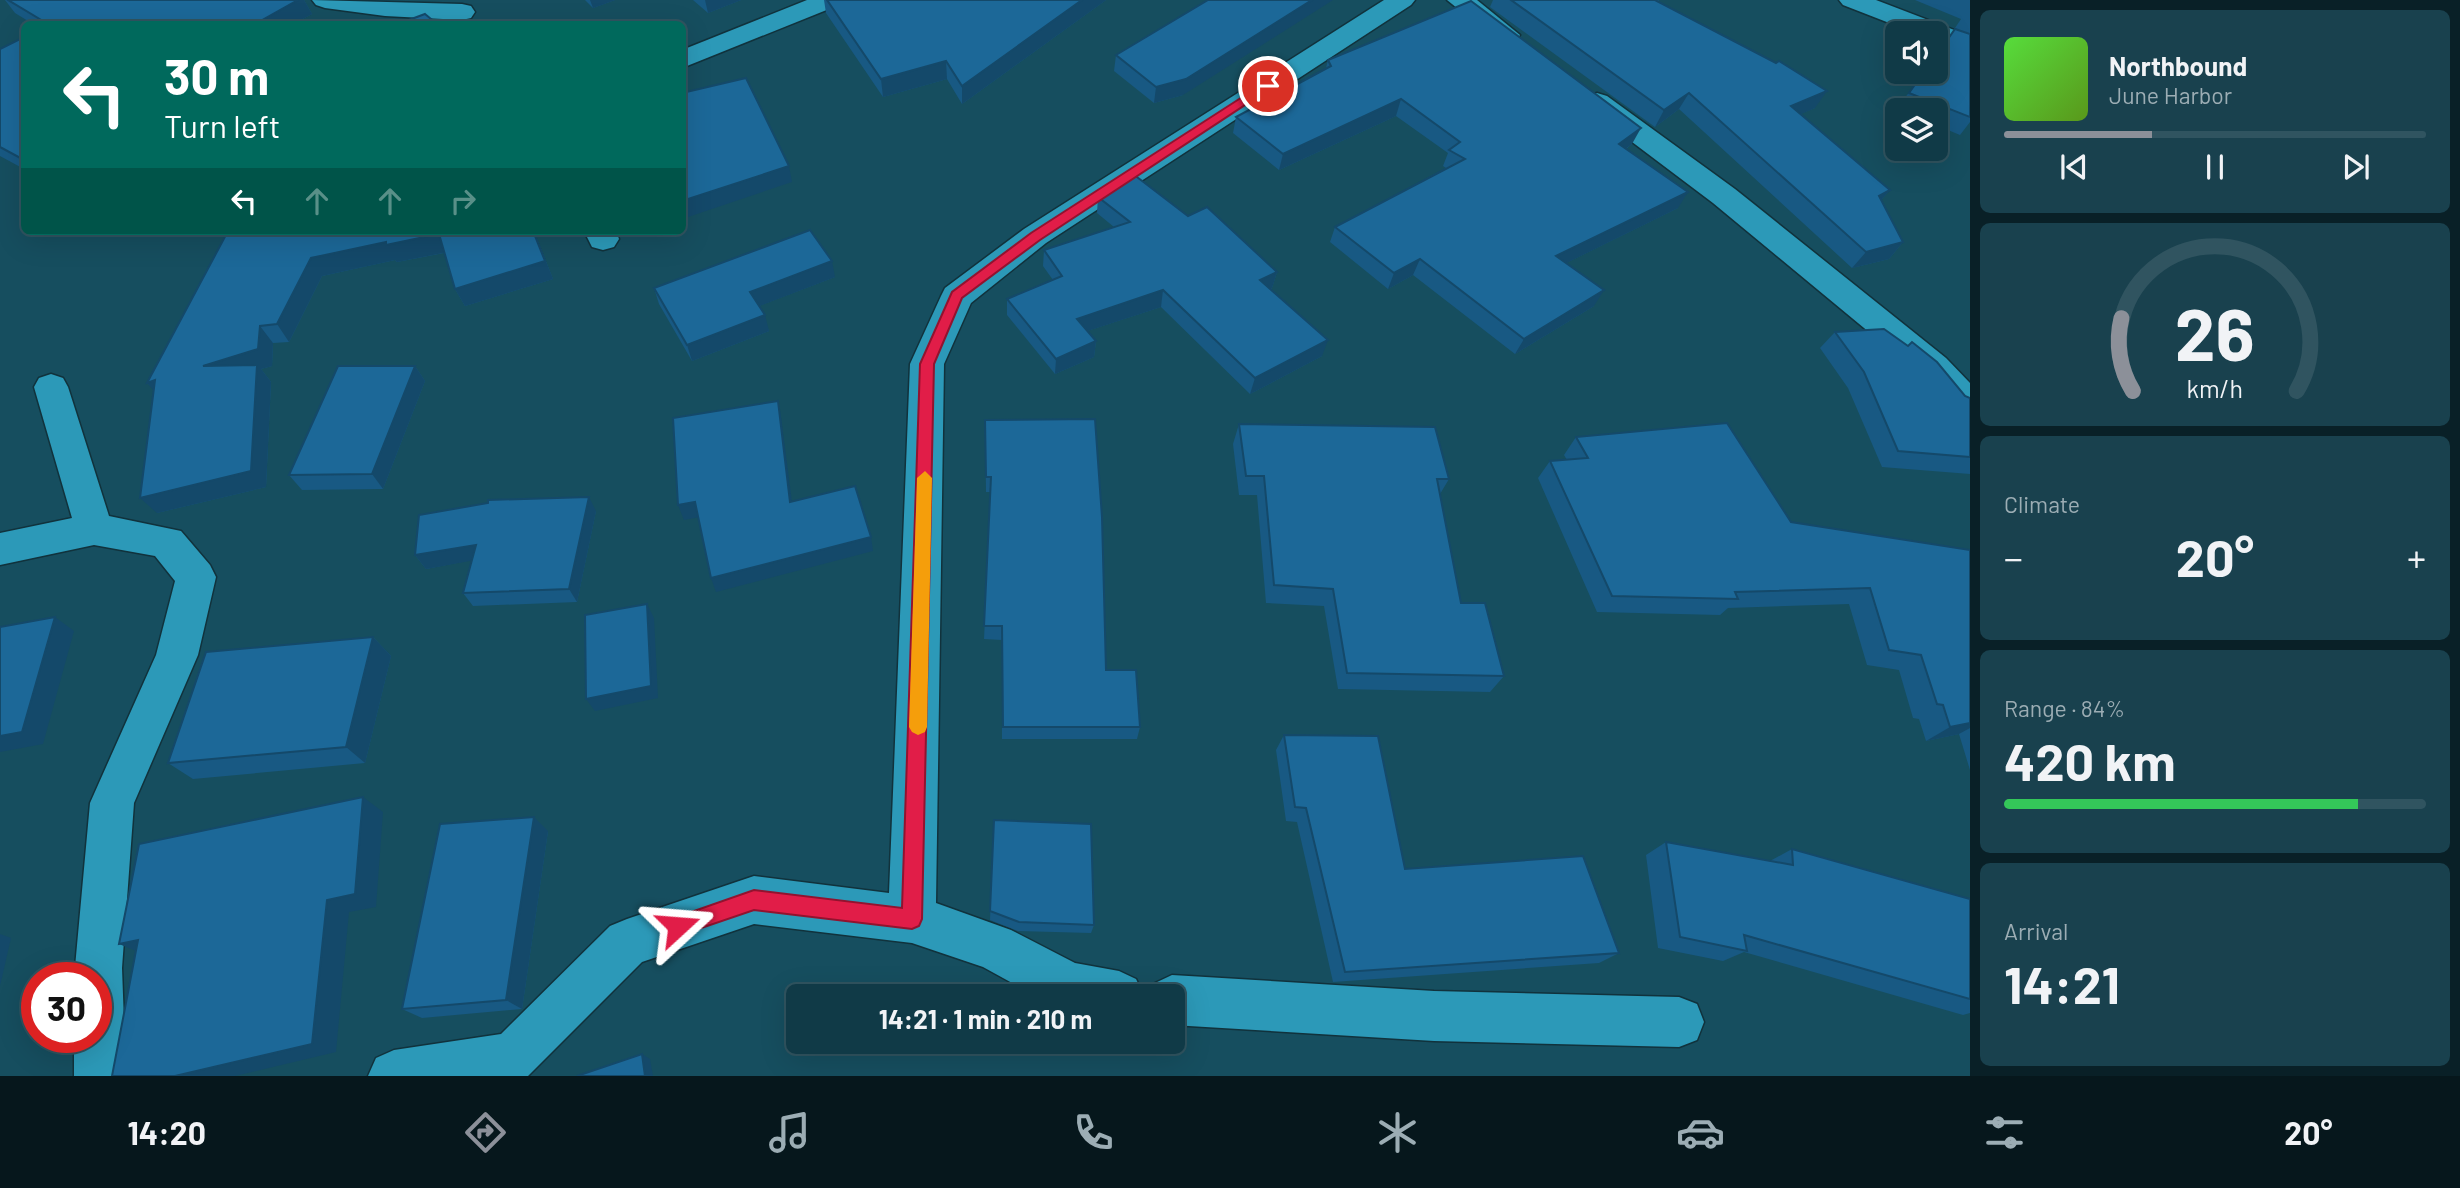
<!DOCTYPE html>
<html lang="en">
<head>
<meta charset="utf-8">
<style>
  :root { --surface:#103a47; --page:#19414e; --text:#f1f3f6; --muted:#9cadb4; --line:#305460; --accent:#8c9099 }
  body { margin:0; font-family:Barlow,sans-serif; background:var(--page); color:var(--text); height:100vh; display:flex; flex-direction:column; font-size:26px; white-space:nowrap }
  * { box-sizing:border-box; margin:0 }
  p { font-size:23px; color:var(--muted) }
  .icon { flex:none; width:38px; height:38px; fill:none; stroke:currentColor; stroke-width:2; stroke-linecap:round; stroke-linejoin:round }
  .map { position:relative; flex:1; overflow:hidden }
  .details { display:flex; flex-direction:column; gap:10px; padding:10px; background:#092027; width:490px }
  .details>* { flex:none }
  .hud { position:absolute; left:21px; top:21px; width:665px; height:214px; border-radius:10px; box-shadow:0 7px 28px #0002,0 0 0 2px var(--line); background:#00695c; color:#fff; overflow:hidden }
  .controls { position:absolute; left:1885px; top:21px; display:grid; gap:14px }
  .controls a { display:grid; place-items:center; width:63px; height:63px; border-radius:10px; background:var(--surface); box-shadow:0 7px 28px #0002,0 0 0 2px var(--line); font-size:35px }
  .speed { position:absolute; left:21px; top:962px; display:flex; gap:14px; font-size:35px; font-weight:700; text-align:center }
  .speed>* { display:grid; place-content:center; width:91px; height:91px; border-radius:50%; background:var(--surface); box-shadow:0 7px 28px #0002,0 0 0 2px var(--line); line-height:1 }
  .speed .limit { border:10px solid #d22; background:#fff; color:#111 }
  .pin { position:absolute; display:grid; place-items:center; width:60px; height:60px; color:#fff; margin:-30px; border:4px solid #fff; border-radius:50%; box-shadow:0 2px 7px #0007 }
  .me { position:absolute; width:77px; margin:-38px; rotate:71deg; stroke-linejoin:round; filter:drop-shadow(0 0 5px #0008) }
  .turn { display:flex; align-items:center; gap:24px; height:147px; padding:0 28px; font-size:32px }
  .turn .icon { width:91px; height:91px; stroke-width:2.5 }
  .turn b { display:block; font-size:49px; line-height:60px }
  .lanes { display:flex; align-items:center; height:66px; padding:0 28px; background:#0003; justify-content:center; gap:35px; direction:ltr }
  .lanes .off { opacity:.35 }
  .big { font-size:52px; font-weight:700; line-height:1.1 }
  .details .widget { flex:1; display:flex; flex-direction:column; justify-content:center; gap:10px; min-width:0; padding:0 24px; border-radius:10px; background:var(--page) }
  .details .dial { align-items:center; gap:0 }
  .dial svg { height:182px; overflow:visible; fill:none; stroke:var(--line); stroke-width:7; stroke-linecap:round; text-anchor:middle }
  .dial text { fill:var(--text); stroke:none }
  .song { display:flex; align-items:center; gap:21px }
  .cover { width:84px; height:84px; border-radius:10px; background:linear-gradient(135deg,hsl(110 70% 55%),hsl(90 70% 35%)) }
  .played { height:7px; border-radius:4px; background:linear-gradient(90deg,var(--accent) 35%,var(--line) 35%) }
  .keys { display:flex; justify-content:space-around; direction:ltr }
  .heat { display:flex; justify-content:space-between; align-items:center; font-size:38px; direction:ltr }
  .charge { height:10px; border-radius:5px; background:linear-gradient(90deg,#34c759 84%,var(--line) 0) }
  .trip { position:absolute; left:786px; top:984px; width:399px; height:70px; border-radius:10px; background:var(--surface); box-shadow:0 7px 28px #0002,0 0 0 2px var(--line); font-weight:700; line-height:70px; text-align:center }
  .menu { display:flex; height:112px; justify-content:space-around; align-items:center; background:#06171c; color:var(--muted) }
  .menu .icon { width:49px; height:49px }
  .menu .selected { color:var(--accent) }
  .menu b { font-size:32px; color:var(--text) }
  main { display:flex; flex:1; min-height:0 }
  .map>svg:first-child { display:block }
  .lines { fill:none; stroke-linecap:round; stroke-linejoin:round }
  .street-casing { stroke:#11323c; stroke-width:3 }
  .street { fill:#2c99b8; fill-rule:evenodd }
  .wall { fill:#185983 }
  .shaded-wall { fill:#14496a }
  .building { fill:#1c6898; stroke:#14496a; stroke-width:2 }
  .route { fill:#e11d48; stroke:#92132f; stroke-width:2 }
  .slow { fill:#f59e0b }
</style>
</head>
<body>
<main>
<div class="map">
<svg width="1970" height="1076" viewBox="0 0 1970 1076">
  <rect width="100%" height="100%" fill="#164e5f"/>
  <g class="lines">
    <defs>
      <g id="street">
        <path d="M312 0 462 4 471 6 475 12 471 18 462 20 385 16 325 8 316 5Z"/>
        <path d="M807 0H843L839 5 682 68V50Z"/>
        <path d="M1384 0H1415L1411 5 1046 243 971 303 944 364 936 903 1011 930 1075 963 1119 971 1136 979 1144 996H1036L983 967 912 943 754 924 642 962 528 1076H368L376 1058 394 1050 501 1034 610 926 627 919 754 876 889 893 910 364 941 296 945 288 1024 229Z"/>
        <path d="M1447 0H1477L1520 35 1516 41 1507 43 1498 41Z"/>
        <path d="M1839 0H1876L1970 36V53L1936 41V33H1915L1843 5Z"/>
        <path d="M1597 93 1607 96 1735 189 1946 358 1970 383V418L1957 415 1922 376 1713 203 1587 108 1583 102 1587 96Z"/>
        <path d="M584 231H616L619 239 614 247 603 250 592 247Z"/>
        <path d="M51 374 63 378 68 387 109 516 181 531 210 565 216 577 198 655 134 803 122 968 126 1076H74V1038H96V978H74L90 803 156 655 175 581 155 556 94 545 0 565V533L72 518 34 387 39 378Z"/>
        <path d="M1172 975 1434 991 1679 997 1697 1004 1704 1022 1697 1040 1679 1047 1434 1041 1172 1025V996H1149L1155 983Z"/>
      </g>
    </defs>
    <!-- street casing -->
    <use href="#street" class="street-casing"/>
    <!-- street -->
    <use href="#street" class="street"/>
  </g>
  <!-- wall -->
  <g class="wall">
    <path d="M5 0H304L312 14 293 24H33L15 13Z"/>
    <path d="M585 0H615L593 8Z"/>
    <path d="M693 0H741L708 13Z"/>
    <path d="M824 0H1106L962 104 947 79 883 97 826 13Z"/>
    <path d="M1493 0H1659L1658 2 1815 108 1800 114 1890 190 1881 200 1903 242 1889 259 1852 268 1679 109 1655 127 1490 7Z"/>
    <path d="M1915 0H1970V34L1955 28 1961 19Z"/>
    <path d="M1955 29 1970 34V122L1960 135 1936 125V110H1896L1924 72H1936V55Z"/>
    <path d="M24 37V169L0 156V49Z"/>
    <path d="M1116 55 1183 95 1154 103 1114 71Z"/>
    <path d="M1328 60 1632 144 1626 149 1678 208 1566 263 1594 306 1515 354 1413 275 1388 289 1330 242 1335 227 1446 168 1443 166 1448 153 1396 116 1279 170 1233 133 1236 117 1326 68Z"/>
    <path d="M1098 197 1188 216 1277 272 1272 288 1271 289 1322 356 1250 394 1161 307 1087 331 1096 341 1094 357 1055 374 1007 315V299L1053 280 1043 266 1044 250 1114 227 1097 213Z"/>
    <path d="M228 231H534L553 279 465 306 455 289 444 253 397 262 395 260 322 276 289 342 273 343 272 366 261 369 271 382 266 487 157 513 154 389 147 383Z"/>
    <path d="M835 277 759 306 769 331 692 361 659 304 654 288Z"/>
    <path d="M1835 332 1970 398V474L1882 467 1848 388 1820 348Z"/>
    <path d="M415 366 425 381 383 489 302 490 289 475Z"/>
    <path d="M985 420 1106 670 1140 727 1137 739H1002V640L984 639 991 492H986Z"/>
    <path d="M1239 424 1449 479 1440 494 1461 603 1504 676 1490 692 1338 689 1324 606 1266 603 1257 495H1239L1233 444Z"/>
    <path d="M1576 437 1791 522 1970 550V770L1959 734 1926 741 1919 719 1913 718 1899 670 1867 665 1849 604 1728 608 1720 615 1597 612 1538 478 1550 461 1567 460 1564 455Z"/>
    <path d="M596 511 577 602 473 606 463 593 472 560 426 569 415 555Z"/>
    <path d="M373 637 391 656 365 763 193 779 168 763Z"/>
    <path d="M1284 735 1405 869 1619 953 1599 963 1333 982 1297 822 1286 821 1276 750Z"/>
    <path d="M994 820 1094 925 1091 933 1018 931 990 920Z"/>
    <path d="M548 831 522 1009 422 1018 402 1009Z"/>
    <path d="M1666 842 1770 861 1792 849 1970 899V1013L1963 1015 1744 952 1723 961 1658 948 1646 855Z"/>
  </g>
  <!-- shaded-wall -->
  <g class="shaded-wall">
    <path d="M298 0H304L312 14 293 24H255Z"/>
    <path d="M590 0H615L593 8Z"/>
    <path d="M705 0H741L708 13Z"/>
    <path d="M1082 0H1106L962 104V86Z"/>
    <path d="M1312 0H1333L1183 95 1154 103 1156 87Z"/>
    <path d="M245 20 248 24H236Z"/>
    <path d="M946 61 947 79 883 97 881 79Z"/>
    <path d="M1827 91 1815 108 1780 123 1791 106Z"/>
    <path d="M1689 93 1679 109 1655 127 1664 110Z"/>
    <path d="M1401 99 1396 116 1279 170 1283 154Z"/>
    <path d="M1641 128 1632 144 1610 160 1619 144Z"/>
    <path d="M789 166 792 182 682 219V201Z"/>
    <path d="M1890 190 1876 206 1879 196Z"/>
    <path d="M1688 192 1678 208 1548 272 1556 256Z"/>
    <path d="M534 231 553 279 465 306 455 289Z"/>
    <path d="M635 231H645L636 234Z"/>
    <path d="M439 234 448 252 397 262 395 260 322 276 289 342 277 324 311 258 386 242Z"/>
    <path d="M1903 242 1889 259 1852 268 1866 252Z"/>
    <path d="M1420 259 1413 275 1388 289 1394 273Z"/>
    <path d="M832 261 835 277 754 308 750 292Z"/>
    <path d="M1277 272 1272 288 1256 296 1260 280Z"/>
    <path d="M1163 290 1161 307 1075 335 1077 319Z"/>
    <path d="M1604 290 1594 306 1515 354 1524 339Z"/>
    <path d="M765 315 769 331 692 361 687 345Z"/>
    <path d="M260 326 273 343 272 366 261 369 271 382 266 487 157 513 140 498 203 366Z"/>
    <path d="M1328 340 1322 356 1250 394 1255 378Z"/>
    <path d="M1096 341 1094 357 1055 374 1056 359Z"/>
    <path d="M415 366 425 381 383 489 372 474Z"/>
    <path d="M155 380 163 400 147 383Z"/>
    <path d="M778 401 781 417 794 517 790 502Z"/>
    <path d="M589 497 596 511 577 602 569 589Z"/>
    <path d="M695 502 700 517 684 520 678 505Z"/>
    <path d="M871 537 873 551 716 592 711 578Z"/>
    <path d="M476 545 486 558 426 569 415 555Z"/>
    <path d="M647 604 654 618 658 698 595 711 586 699Z"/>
    <path d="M55 617 74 631 43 744 0 752V736Z"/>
    <path d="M373 637 391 656 365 763 346 747Z"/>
    <path d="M1970 723V728L1959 734 1926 741 1950 727Z"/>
    <path d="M363 797 383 812 376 907 349 912 336 1052 235 1076H175L327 900Z"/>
    <path d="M534 817 548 831 522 1009 506 1000Z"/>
    <path d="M0 934 11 938 0 986Z"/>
    <path d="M138 940 148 956 119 944Z"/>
    <path d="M642 1054 650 1059 653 1076H645Z"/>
  </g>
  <!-- building -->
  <g class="building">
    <path d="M8 0H298L255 24 245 20 236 24H48Z"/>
    <path d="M827 0H1082L962 86 946 61 881 79Z"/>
    <path d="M1208 0H1312L1186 79 1156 87 1116 55Z"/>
    <path d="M1511 0H1655L1776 63 1779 61 1827 91 1791 106 1890 190 1879 196 1903 242 1866 252 1689 93 1664 110Z"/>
    <path d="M1471 1 1641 128 1619 144 1688 192 1556 256 1604 290 1524 339 1420 259 1394 273 1335 227 1465 159 1449 150 1460 142 1401 99 1283 154 1236 117 1331 66 1328 60Z"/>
    <path d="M425 14 437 24H398Z"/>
    <path d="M1955 29 1970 34V117L1909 93 1924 72H1936V56Z"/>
    <path d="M24 37V160L0 147V49Z"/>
    <path d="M746 78 789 166 682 201V93Z"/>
    <path d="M1133 174 1188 216 1207 207 1277 272 1260 280 1328 340 1255 378 1163 290 1077 319 1096 341 1056 359 1007 299 1062 276 1044 250 1130 222 1098 197Z"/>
    <path d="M810 230 832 261 750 292 765 315 687 345 654 288Z"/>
    <path d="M228 231H533L545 261 455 289 439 234 386 245V242L311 258 277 324 260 326 258 349 203 366 257 365 251 471 140 498 155 380 147 383Z"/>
    <path d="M1884 329 1908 346 1912 342 1937 362 1965 396 1970 398V457L1898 451 1864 372 1835 332Z"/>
    <path d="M338 366H415L372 474 289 475Z"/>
    <path d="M778 401 790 502 855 486 871 537 711 578 695 502 678 505 673 418Z"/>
    <path d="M1095 419 1102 517 1106 670H1136L1140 727H1003L1002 626H984L991 477H986L985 420Z"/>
    <path d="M1727 423 1791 522 1970 550V723L1950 727 1943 705 1937 704 1921 655 1889 650 1870 588 1735 592 1738 599 1612 596 1550 461 1588 458 1576 437Z"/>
    <path d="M1239 424 1435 427 1449 479H1437L1461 603H1485L1504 676 1347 673 1333 589 1274 585 1264 476H1246Z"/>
    <path d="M589 497 569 589 463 593 476 545 415 555 419 515 488 503V500Z"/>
    <path d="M647 604 651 686 586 699 585 615Z"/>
    <path d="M55 617 22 732 0 736V627Z"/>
    <path d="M373 637 346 747 168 763 206 652Z"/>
    <path d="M1284 735 1378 736 1405 869 1583 856 1619 953 1345 972 1306 808 1295 807Z"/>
    <path d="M363 797 355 894 327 900 312 1044 175 1076H112L138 940 119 944 139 844Z"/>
    <path d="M534 817 506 1000 402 1009 440 824Z"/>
    <path d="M994 820 1091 824 1094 925 1019 922 990 911Z"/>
    <path d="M1666 842 1793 865 1792 849 1970 899V999L1744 935 1747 951 1680 937Z"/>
    <path d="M642 1054 645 1076H577Z"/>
  </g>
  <!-- route -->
  <path class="route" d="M1264 83 1274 86 1040 240 962 298 934 364 922 919 919 926 912 929 754 910 678 936 671 933 668 926 671 919 754 890 902 908 920 364 952 292 1031 233Z"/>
  <!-- slow -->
  <path class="slow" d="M925 471 932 478 927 727 925 732 918 735 912 732 909 727 917 478Z"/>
</svg>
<div class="controls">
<a><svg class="icon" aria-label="sound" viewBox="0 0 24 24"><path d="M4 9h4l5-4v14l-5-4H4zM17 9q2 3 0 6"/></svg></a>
<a><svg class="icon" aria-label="layers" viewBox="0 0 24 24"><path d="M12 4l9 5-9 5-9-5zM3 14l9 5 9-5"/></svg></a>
</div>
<div class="speed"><div class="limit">30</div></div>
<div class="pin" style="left:1268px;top:86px;background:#d93025"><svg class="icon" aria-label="arrive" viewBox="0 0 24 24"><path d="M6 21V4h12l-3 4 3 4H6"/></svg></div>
<svg class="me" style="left:678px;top:926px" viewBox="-20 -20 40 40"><path d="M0-17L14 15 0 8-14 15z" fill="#e11d48" stroke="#fff" stroke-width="4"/></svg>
<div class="trip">14:21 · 1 min · 210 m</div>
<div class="hud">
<div class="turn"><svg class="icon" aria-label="left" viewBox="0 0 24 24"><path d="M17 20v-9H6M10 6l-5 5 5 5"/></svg><div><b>30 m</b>Turn left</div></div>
<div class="lanes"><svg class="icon" aria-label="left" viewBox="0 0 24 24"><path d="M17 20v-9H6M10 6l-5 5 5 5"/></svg><svg class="icon off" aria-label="ahead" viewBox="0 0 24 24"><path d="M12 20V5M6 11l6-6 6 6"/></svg><svg class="icon off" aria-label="ahead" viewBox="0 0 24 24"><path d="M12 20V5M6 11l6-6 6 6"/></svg><svg class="icon off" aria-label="right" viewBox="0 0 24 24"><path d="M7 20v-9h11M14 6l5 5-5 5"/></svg></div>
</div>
</div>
<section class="details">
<div class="widget">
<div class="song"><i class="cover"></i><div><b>Northbound</b><p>June Harbor</p></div></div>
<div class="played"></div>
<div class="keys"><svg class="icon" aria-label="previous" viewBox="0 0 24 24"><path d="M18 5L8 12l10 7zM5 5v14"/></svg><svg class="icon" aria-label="pause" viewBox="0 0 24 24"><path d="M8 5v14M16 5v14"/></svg><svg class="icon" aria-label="next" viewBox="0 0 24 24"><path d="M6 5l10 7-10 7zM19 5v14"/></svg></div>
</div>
<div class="widget dial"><svg viewBox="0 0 100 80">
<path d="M14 69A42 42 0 1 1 86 69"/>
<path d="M14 69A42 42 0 0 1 9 37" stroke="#8c9099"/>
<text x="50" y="56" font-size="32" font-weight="700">26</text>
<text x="50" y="72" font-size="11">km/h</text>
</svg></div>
<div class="widget"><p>Climate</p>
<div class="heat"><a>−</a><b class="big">20°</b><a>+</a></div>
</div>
<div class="widget"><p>Range · 84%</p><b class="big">420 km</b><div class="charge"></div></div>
<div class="widget"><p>Arrival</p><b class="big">14:21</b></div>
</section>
</main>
<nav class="menu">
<b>14:20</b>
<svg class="icon selected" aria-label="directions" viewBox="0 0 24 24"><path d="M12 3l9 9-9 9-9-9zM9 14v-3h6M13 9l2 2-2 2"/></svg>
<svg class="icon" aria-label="music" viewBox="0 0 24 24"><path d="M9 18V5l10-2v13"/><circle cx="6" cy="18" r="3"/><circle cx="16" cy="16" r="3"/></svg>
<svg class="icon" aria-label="phone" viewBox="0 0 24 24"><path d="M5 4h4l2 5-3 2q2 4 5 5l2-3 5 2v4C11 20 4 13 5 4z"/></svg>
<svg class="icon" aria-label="climate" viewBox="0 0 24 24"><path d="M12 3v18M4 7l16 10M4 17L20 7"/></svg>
<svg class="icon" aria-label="car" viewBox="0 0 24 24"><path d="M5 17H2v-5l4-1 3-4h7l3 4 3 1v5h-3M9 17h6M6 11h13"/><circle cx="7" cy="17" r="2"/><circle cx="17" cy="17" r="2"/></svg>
<svg class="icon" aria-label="filters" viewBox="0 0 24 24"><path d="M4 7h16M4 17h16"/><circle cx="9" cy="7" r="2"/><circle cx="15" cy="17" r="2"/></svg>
<b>20°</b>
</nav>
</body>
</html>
